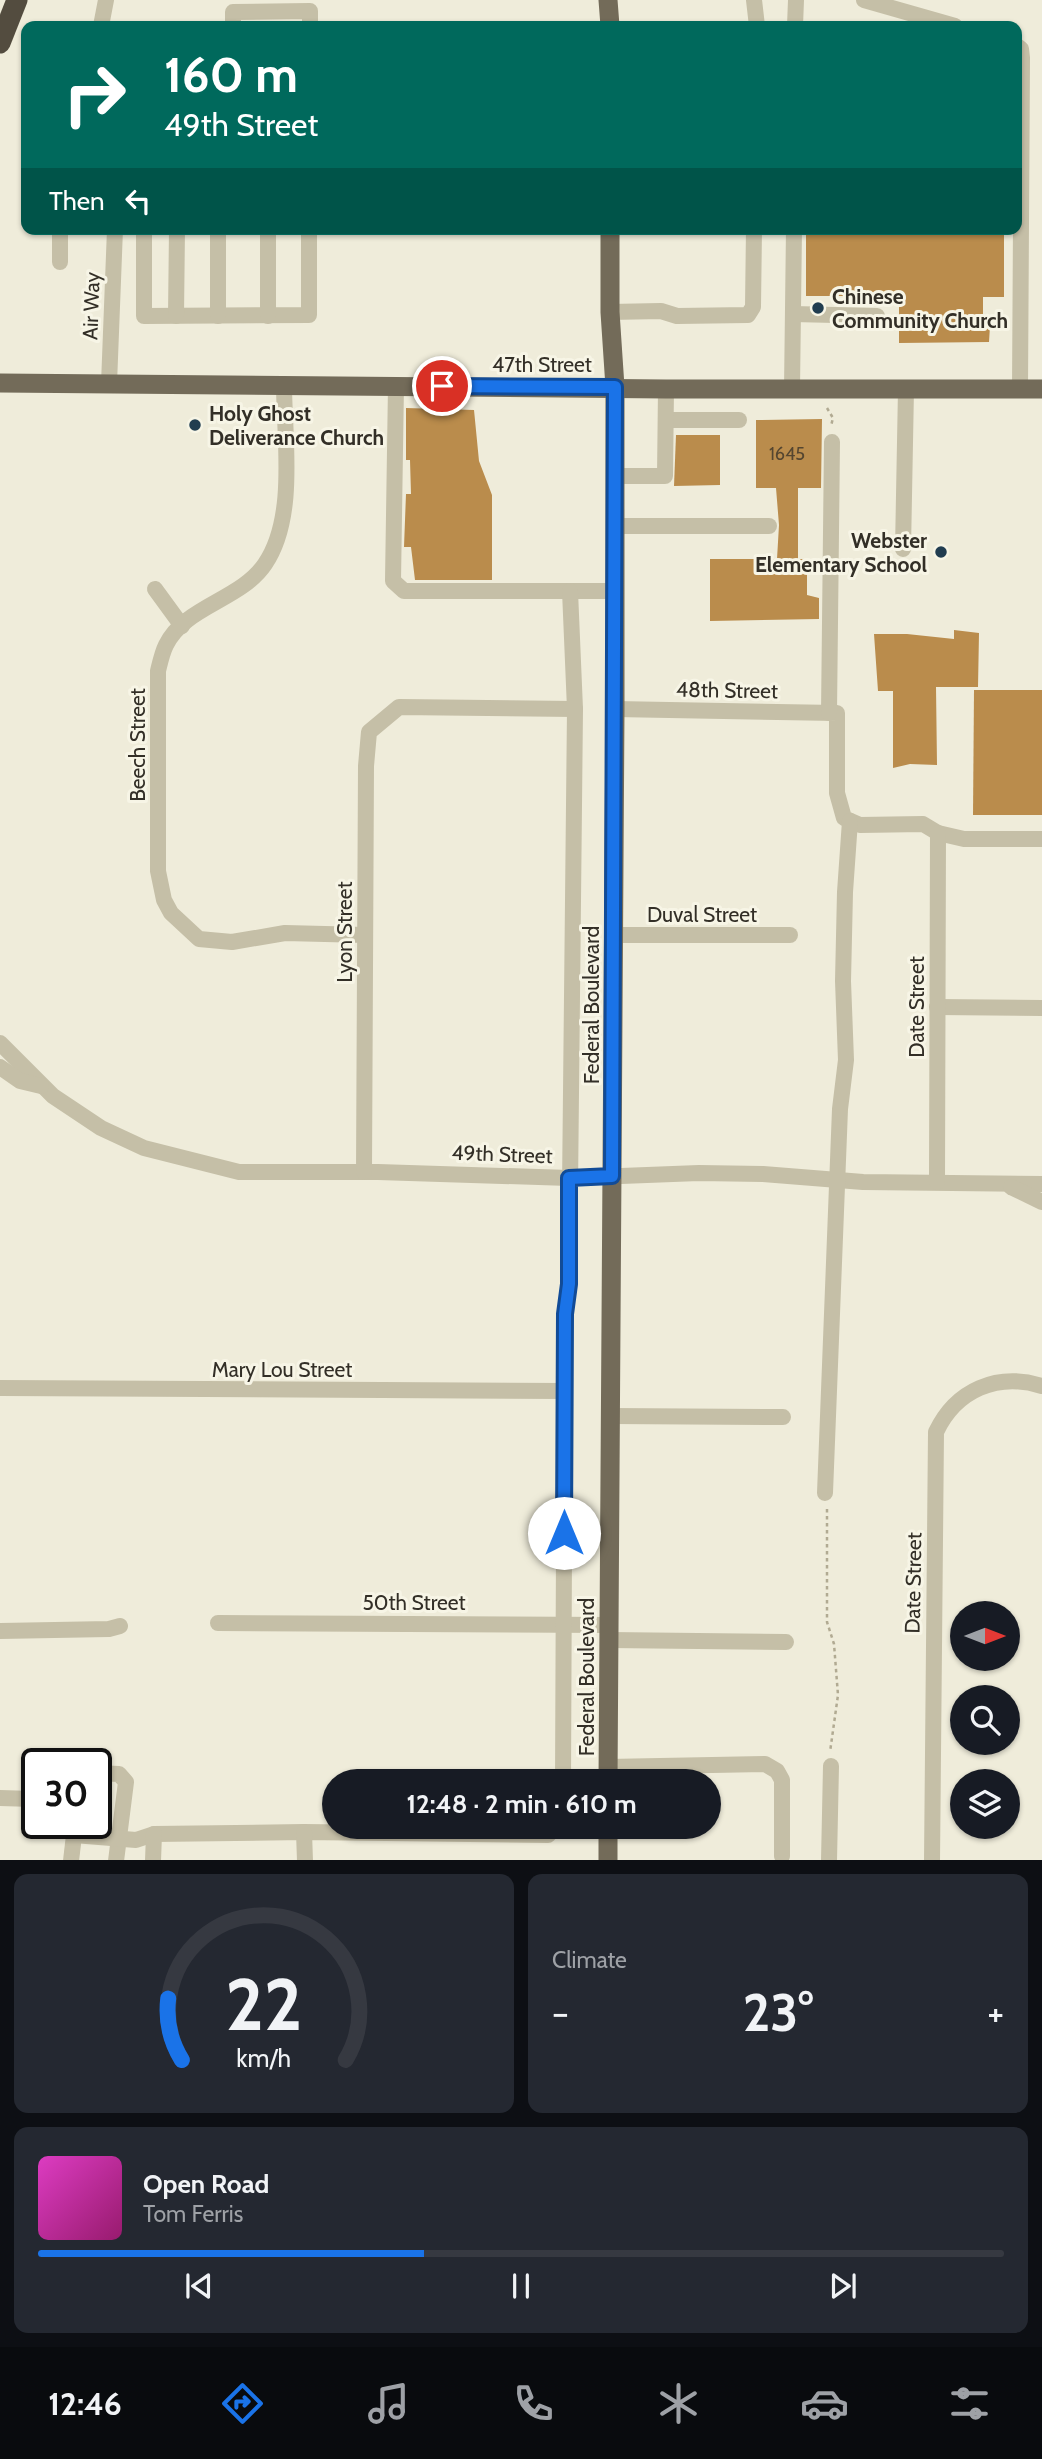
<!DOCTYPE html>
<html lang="en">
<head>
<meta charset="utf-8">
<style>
  :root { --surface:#171b24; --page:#242831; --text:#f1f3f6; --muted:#9ea1a6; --line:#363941; --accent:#1a73e8 }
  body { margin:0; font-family:Cabin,sans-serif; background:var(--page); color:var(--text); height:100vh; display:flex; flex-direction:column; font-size:26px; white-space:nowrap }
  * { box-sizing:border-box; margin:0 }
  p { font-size:23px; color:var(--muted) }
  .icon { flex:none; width:38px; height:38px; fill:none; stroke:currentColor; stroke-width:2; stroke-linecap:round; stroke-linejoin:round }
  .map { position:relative; height:1860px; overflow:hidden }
  .sheet { display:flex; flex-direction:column; gap:14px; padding:14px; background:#0d0f14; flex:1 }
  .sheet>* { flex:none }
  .banner { position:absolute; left:21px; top:21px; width:1001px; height:214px; border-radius:14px; box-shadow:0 2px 5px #0004; background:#00695c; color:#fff; overflow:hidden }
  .needle { width:46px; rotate:90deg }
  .tools { position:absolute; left:950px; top:1601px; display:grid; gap:14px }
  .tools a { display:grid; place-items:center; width:70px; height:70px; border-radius:50%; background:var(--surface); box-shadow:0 2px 5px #0004; font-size:35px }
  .speed { position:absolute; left:21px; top:1748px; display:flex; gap:14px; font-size:35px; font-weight:700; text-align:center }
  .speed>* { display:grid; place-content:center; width:91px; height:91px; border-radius:50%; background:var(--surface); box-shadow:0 2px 5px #0004; line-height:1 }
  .speed .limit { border:4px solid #111; border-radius:10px; background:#fff; color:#111 }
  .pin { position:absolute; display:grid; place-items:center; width:60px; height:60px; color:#fff; margin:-30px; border:4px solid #fff; border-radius:50%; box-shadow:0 2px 7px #0007 }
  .me { position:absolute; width:77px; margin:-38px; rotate:0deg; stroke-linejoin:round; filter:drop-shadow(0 0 5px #0008) }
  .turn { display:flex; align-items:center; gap:24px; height:147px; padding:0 28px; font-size:32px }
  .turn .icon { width:91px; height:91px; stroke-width:2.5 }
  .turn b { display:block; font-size:49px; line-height:60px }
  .then { display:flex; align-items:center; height:66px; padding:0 28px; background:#0003; gap:14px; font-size:26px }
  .big { font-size:52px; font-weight:700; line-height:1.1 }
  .sheet .widget { flex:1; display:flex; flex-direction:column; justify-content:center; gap:10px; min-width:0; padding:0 24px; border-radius:14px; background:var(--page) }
  .sheet .dial { align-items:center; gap:0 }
  .dial svg { height:182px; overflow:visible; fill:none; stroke:var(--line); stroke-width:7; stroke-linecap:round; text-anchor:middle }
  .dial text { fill:var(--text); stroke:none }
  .song { display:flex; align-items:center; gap:21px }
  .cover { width:84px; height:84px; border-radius:10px; background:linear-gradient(135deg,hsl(310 70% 55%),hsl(320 70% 35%)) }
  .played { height:7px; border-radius:4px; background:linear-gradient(90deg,var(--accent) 40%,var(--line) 40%) }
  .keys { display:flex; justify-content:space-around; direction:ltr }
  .heat { display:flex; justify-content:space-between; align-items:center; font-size:38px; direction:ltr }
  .sheet .tiles { flex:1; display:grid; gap:14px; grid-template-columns:1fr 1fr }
  .widget:last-child { grid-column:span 2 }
  .trip { position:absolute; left:322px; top:1769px; width:399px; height:70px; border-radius:35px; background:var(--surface); box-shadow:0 2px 5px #0004; font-weight:700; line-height:70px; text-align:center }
  .menu { display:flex; height:112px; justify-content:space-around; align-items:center; background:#090b0e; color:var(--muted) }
  .menu .icon { width:49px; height:49px }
  .menu .current { color:var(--accent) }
  .menu b { font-size:32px; color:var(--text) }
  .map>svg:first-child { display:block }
  .building { fill:#ba8c4c }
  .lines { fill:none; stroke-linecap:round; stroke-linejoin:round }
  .path { stroke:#b1aa92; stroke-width:2.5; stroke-dasharray:3.5 3.5; stroke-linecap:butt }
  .minor { stroke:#c5bfa7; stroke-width:16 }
  .major { stroke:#736b59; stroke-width:19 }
  .highway { stroke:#534c3f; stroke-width:21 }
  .route-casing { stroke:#114b97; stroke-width:18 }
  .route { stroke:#1a73e8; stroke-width:12 }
  .poi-dot { fill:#213d50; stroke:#f7f5e6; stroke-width:2.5 }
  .labels { text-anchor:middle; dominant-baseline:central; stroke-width:6; stroke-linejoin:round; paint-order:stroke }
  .number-label { font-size:18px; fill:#554630 }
  .poi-label { font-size:21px; font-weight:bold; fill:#332f27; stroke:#f7f5e6; text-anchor:start }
  .street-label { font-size:21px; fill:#332f27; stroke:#f7f5e6 }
</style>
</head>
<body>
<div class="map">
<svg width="1042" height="1861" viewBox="0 0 1042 1861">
  <rect width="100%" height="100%" fill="#efecda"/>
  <!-- building -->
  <g class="building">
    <path d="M806 229H1004V297H983V326H990L989 342 899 343V296H806Z"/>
    <path d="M406 408 474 410 479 461 492 495V580H415L411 547H404L406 494H411L410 460H406Z"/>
    <path d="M822 419 821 488H798V559H807V595L819 598V619L710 621V559H777L779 525 776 488H756V420Z"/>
    <path d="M676 435H720V485L674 486Z"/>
    <path d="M954 630 979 633 978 687H936L937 765 910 764 893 768V691H878L874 634H907L954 639Z"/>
    <path d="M974 690H1042V815H973Z"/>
  </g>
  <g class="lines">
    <!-- path -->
    <g class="path">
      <path d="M827 408 833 418 831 426"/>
      <path d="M827 1509V1622L834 1644 838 1695 830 1752"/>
    </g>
    <!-- minor -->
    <g class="minor">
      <path d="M754 0 757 26"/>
      <path d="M864 0 955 26"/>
      <path d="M101 26 106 0"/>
      <path d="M233 26V12L310 11V26"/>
      <path d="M795 26 796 0"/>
      <path d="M1017 46 1021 49 1022 58 1020 389"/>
      <path d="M144 229V316L309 315V229"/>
      <path d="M60 262V229"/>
      <path d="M610 312 661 311 677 316 748 315 753 307 754 229"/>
      <path d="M793 314 877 316"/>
      <path d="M176 316 177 229"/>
      <path d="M218 316V229"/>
      <path d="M268 316V229"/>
      <path d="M109 384 115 229"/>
      <path d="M284 384C284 438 297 517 265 564 241 600 185 606 166 645 162 653 160 663 158 671V871L164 900 171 913 199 939 232 942 285 933 365 935"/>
      <path d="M396 385 393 581 404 591H615"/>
      <path d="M792 389 794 229"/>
      <path d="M667 420H739"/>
      <path d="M615 476H665L666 389"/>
      <path d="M615 526H769"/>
      <path d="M903 549 906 389"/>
      <path d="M155 589 182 626"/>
      <path d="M615 709 837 713V793L844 818 860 825 923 824 938 833 964 839H1042"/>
      <path d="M829 713 832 442"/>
      <path d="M614 935H790"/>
      <path d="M937 1007 1042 1008"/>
      <path d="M0 1043 53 1096 101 1128 144 1148 239 1172H378L569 1178 699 1173 763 1174 863 1182 1042 1184"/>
      <path d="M0 1067 20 1081 41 1086"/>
      <path d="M364 1172 366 766 369 732 399 707 575 709"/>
      <path d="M937 1182 938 833"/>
      <path d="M1011 1187 1042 1202"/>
      <path d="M0 1388 565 1391"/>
      <path d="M611 1416 783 1417"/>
      <path d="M825 1493 840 1109 846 1060 843 981 845 892 850 821"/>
      <path d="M218 1623 609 1625"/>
      <path d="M0 1631 109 1629 120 1626"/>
      <path d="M609 1640 786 1642"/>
      <path d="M608 1767 765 1764 777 1771 782 1780V1856"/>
      <path d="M96 1773 119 1774 126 1782 116 1861"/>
      <path d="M563 1782 565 1314 569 1284 575 709 570 591"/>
      <path d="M0 1798 33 1799"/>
      <path d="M75 1824 74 1835 136 1840 154 1834 304 1832 548 1835 556 1827"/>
      <path d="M304 1832 305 1861"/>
      <path d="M71 1861 74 1835"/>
      <path d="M153 1861 154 1834"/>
      <path d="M829 1861 831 1766"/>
      <path d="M932 1861 936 1432C956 1390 997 1372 1042 1386"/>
    </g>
    <!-- major -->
    <g class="major">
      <path d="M608 0 610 26"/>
      <path d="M0 383 666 389H1042"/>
      <path d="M608 1782 615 709V387L610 312V229"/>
      <path d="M608 1861V1827"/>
    </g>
    <!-- highway -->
    <path class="highway" d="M0 43 17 0"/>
  </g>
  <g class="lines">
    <defs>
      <path id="route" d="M442 386 615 387 612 1176 569 1178V1284L565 1314 564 1533"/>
    </defs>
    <!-- route casing -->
    <use href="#route" class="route-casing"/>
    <!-- route -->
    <use href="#route" class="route"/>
  </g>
  <!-- markers -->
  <g class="poi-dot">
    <circle cx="818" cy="308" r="7"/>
    <circle cx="195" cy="425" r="7"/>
    <circle cx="941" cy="552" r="7"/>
  </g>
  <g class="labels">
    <!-- number labels -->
    <g class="number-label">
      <text x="787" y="454">1645</text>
    </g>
    <!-- poi labels -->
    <g class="poi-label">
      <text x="832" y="296">Chinese<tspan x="832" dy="24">Community Church</tspan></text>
      <text x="209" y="413">Holy Ghost<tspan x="209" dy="24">Deliverance Church</tspan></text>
      <text x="927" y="540" text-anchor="end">Webster<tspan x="927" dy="24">Elementary School</tspan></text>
    </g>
    <!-- street labels -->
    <g class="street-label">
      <text transform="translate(91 306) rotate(-88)">Air Way</text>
      <text x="542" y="364">47th Street</text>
      <text transform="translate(727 690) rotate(1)">48th Street</text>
      <text transform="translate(137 745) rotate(-90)">Beech Street</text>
      <text x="702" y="914">Duval Street</text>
      <text transform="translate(344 932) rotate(-90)">Lyon Street</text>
      <text transform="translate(591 1005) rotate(-90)">Federal Boulevard</text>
      <text transform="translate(916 1007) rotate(-90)">Date Street</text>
      <text transform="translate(502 1154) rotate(2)">49th Street</text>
      <text x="282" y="1369">Mary Lou Street</text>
      <text transform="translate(913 1583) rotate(-89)">Date Street</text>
      <text x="414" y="1602">50th Street</text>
      <text transform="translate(586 1677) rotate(-90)">Federal Boulevard</text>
    </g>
  </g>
</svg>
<div class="tools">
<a><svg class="needle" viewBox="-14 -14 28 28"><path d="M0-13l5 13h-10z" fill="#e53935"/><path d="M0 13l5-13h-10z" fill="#9ea1a6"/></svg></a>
<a><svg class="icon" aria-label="search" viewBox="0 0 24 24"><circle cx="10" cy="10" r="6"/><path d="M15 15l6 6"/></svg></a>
<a><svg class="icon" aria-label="layers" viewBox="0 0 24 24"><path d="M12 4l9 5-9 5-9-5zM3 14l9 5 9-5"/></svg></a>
</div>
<div class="speed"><div class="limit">30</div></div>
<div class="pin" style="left:442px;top:386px;background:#d93025"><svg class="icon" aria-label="arrive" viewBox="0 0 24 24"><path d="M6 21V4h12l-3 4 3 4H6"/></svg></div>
<svg class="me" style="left:564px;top:1533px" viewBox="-20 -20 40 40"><circle r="19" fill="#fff"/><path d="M0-13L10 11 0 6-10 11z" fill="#1a73e8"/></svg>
<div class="trip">12:48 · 2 min · 610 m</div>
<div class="banner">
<div class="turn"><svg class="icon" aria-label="right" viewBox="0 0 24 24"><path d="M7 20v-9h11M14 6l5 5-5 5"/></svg><div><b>160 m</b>49th Street</div></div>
<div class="then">Then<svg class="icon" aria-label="left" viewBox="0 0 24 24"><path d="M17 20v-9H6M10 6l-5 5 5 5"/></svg></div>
</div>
</div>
<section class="sheet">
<div class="tiles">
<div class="widget dial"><svg viewBox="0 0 100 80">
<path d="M14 69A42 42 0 1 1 86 69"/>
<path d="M14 69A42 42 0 0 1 8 42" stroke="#1a73e8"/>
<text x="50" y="56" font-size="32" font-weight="700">22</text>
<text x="50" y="72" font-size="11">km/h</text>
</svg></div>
<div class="widget"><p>Climate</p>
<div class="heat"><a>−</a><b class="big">23°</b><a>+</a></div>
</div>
<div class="widget">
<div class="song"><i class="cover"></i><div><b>Open Road</b><p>Tom Ferris</p></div></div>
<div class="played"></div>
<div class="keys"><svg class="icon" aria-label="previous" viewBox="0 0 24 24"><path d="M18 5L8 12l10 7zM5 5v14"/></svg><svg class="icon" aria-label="pause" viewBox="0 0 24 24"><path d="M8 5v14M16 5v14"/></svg><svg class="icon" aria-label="next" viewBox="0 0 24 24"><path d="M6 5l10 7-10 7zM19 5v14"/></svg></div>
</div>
</div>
</section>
<nav class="menu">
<b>12:46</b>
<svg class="icon current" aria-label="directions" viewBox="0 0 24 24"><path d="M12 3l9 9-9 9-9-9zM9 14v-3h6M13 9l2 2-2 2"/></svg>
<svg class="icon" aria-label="music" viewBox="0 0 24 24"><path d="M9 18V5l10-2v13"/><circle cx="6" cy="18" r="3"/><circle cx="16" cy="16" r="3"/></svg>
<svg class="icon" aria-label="phone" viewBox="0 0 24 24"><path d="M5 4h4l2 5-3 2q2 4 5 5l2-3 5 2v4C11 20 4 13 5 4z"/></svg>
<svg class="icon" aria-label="climate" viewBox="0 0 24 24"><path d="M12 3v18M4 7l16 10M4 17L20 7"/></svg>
<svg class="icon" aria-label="car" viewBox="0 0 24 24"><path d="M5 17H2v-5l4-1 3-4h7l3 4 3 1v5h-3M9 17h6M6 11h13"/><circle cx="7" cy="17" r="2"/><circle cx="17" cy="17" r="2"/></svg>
<svg class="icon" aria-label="filters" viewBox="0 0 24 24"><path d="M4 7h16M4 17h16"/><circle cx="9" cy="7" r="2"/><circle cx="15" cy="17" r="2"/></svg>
</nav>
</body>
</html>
